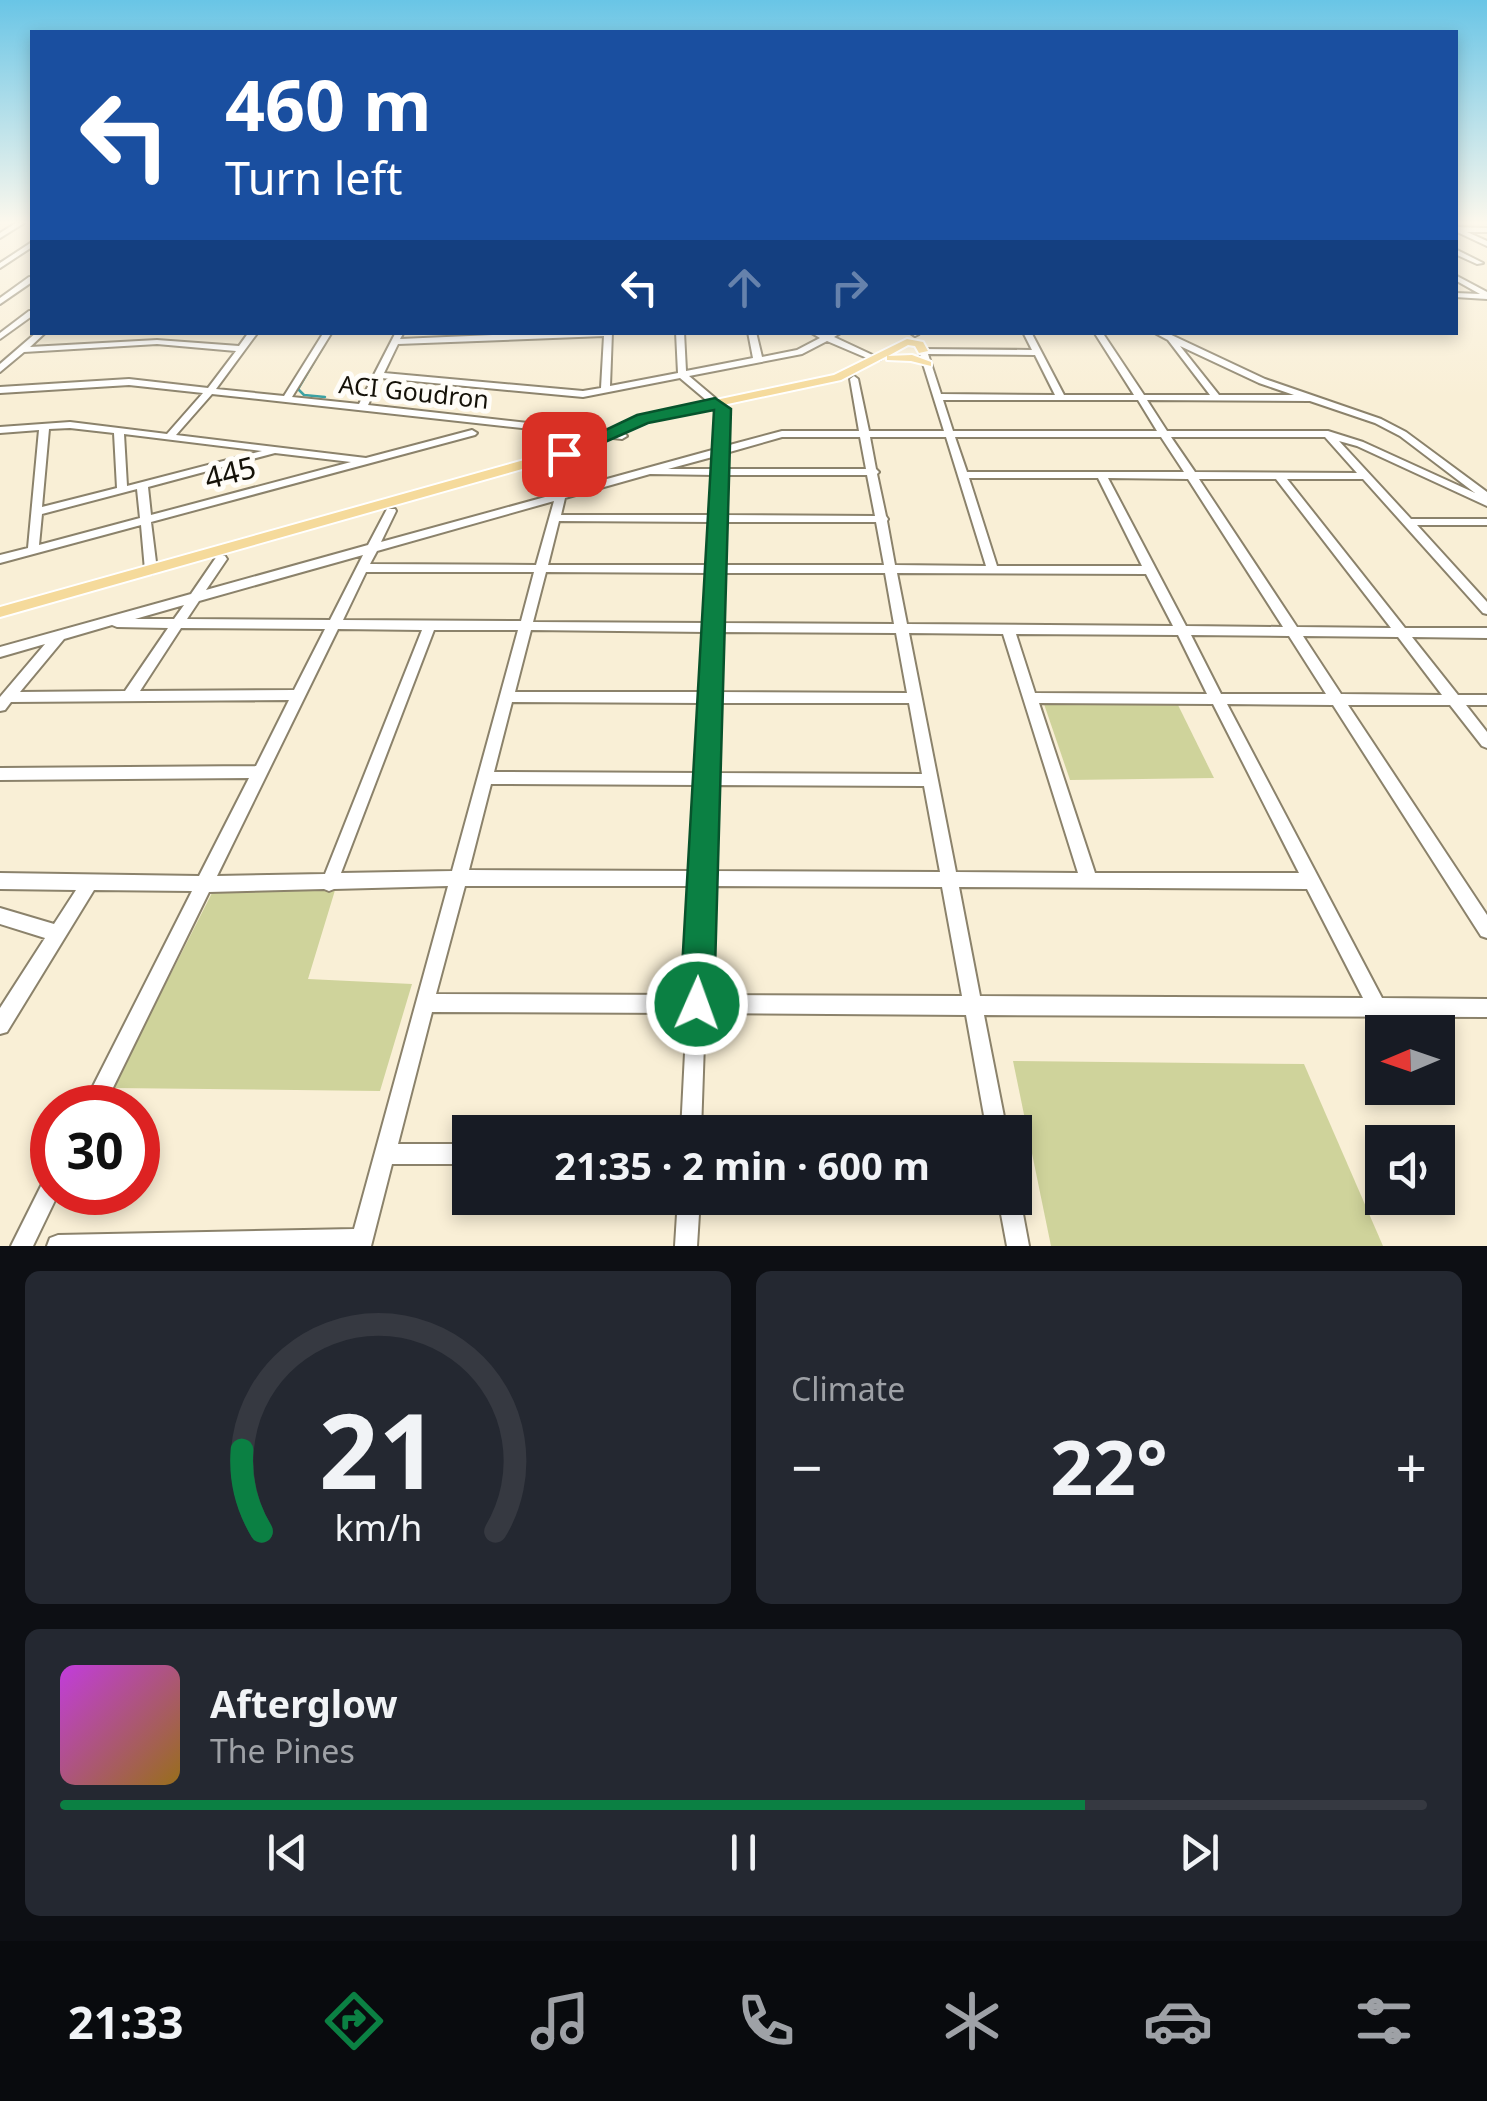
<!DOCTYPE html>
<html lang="en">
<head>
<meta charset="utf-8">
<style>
  :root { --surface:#171b24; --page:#242831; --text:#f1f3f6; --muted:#9ea1a6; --line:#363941; --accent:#0b8043 }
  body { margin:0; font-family:"Noto Sans",sans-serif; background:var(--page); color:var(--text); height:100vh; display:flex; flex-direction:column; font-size:38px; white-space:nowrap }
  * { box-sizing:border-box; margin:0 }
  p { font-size:32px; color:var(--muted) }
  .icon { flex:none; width:55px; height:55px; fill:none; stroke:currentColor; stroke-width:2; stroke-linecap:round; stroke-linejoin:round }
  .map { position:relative; height:1246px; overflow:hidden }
  .side { display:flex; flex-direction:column; gap:25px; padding:25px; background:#0d0f14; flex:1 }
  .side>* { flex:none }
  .hud { position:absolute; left:30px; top:30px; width:1428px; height:305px; border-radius:0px; box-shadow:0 5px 15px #0003; background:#1a4fa0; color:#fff; overflow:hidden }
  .needle { width:65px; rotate:268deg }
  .controls { position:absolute; left:1365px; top:1015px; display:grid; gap:20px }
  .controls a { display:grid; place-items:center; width:90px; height:90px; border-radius:0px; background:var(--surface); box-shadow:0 5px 15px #0003; font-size:50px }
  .speed { position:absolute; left:30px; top:1085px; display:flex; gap:20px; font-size:50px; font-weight:700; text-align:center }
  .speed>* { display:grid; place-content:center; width:130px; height:130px; border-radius:50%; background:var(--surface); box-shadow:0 5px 15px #0003; line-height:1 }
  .speed .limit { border:15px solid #d22; background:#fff; color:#111 }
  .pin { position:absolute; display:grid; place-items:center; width:85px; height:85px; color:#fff; margin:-42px; border-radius:20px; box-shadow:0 5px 15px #0006 }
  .me { position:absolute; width:110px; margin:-55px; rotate:2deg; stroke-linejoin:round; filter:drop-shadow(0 0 8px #0008) }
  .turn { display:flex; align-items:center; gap:35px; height:210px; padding:0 30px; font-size:45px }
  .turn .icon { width:130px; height:130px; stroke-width:2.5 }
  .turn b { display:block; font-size:70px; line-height:85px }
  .lanes { display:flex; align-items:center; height:95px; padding:0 30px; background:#0003; justify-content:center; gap:50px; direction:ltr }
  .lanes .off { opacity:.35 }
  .big { font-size:75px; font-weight:700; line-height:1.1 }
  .side .tile { flex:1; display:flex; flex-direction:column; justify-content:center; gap:15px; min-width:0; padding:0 35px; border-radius:15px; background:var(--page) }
  .side .dial { align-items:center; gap:0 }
  .dial svg { height:260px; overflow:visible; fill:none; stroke:var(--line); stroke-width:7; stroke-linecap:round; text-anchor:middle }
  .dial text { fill:var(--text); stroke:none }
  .song { display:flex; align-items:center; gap:30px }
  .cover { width:120px; height:120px; border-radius:15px; background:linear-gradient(135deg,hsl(290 70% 55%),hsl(40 70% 35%)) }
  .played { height:10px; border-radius:5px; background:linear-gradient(90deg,var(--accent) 75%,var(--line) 75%) }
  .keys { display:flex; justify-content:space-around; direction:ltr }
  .heat { display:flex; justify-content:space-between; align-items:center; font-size:55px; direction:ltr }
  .side .tiles { flex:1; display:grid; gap:25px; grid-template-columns:1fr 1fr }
  .tile:last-child { grid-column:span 2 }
  .trip { position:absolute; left:452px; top:1115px; width:580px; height:100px; border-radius:0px; background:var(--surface); box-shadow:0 5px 15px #0003; font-weight:700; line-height:100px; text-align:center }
  .menu { display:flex; height:160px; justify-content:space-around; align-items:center; background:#090b0e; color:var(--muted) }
  .menu .icon { width:70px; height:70px }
  .menu .selected { color:var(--accent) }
  .menu b { font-size:45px; color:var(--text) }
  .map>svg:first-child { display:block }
  .green { fill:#cfd39b }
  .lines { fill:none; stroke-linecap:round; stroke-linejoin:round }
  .stream { stroke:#3aa1a2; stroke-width:2.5 }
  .minor-casing { stroke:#8b826b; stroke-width:4 }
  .major-casing { stroke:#fff; stroke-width:4 }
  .minor { fill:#fff; fill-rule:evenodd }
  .major { fill:#f5da9b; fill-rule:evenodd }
  .route { fill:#0b8043; stroke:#07532c; stroke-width:2.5 }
  .labels { text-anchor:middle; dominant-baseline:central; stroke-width:10; stroke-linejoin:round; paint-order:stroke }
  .far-street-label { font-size:25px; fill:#151209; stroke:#fffdf8 }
  .street-label { font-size:30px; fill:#151209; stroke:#fffdf8 }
</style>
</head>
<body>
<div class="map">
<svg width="1487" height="1246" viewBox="0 0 1487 1246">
  <rect width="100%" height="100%" fill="#f9efd6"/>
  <!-- green -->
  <g class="green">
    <path d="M1177 703 1214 778 1070 780 1044 704Z"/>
    <path d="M215 887H336L308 979 412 984 380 1091 113 1088Z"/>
    <path d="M1013 1061 1304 1064 1383 1246H1051Z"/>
  </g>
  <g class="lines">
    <!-- stream -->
    <path class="stream" d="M324 345 298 389 304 395 325 397"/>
    <defs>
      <g id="minor">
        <path d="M16 223H24L0 238V233Z"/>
        <path d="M1455 227 1487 228V232H1467L1487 241V246L1455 231Z"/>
        <path d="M32 242V247L0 268V263Z"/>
        <path d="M1455 249 1483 263 1477 264 1455 254Z"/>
        <path d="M1455 275 1487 292V299L1455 297V293L1480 294 1455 280Z"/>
        <path d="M29 277H32V282L0 304V298Z"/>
        <path d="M29 311H32V316L0 339V333Z"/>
        <path d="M37 332H46L30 347 157 340 239 346 249 332H258L216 389 284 396 324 332H332L292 397 359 404 396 332H404L400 339 562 332H612L610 386 678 373 676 332H684L686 371 753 358 748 332H756L762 357 797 350 820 338 810 332 827 335 842 332 834 337 881 359 874 361 827 341 802 354 689 376 728 409 726 446 782 431H859L850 379 854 376 858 379 869 431H944L919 351 920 349 1032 350 1023 332H1031L1064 395H1134L1094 332H1102L1144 395H1210L1168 340 1153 332H1165L1265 379 1381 419 1406 432 1487 492V506L1357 446 1339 441 1411 519H1487V525H1417L1487 602V614L1483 613 1363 479H1287L1405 628H1487V638L1412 637 1458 695H1487V705H1466L1487 732V748L1482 746 1450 705H1348L1487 915V938L1481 936 1333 705 1227 704 1382 998 1487 999V1017L984 1015 1007 1132H987L966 1015 705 1013 701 1132H681L687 1013 432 1012 398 1144H470V1164H392L371 1246H47L50 1238 58 1235 354 1229 448 886 334 889 329 891 324 889 209 892 103 1108H82L192 891 94 890 7 1032 0 1034V1008L45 938 0 924V908L54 924 76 890 0 889V873L199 876 249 778 0 780V768L256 766 289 700 11 702 5 710 0 711V697L45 644 0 657V647L191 594 217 556H225L227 559 206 590 368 545 387 509H395L396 511 381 542 556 494 562 472 557 462 558 460H566L572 472 567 490 716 449 718 410 680 378 583 397 381 378 368 405 625 434 627 436 622 439 212 394 176 435 366 458 472 430 477 433 475 435 151 522 157 570 151 574 145 570 141 525 0 563V555L28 548 39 430 0 433V427L70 422 167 434 203 393 129 385 0 393V387L129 379 208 388 236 351 157 344 24 352 0 372V364ZM604 336 601 388 583 391 384 373 398 344ZM1180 346 1259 383 1294 395H1219ZM928 354 1035 355 1055 395 941 394ZM943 400H1138L1157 431H953ZM1147 400 1310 401 1375 423 1400 436 1475 493 1363 442 1328 431H1167ZM70 428 114 433 117 488 42 507 49 429ZM124 434 262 451 127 486ZM782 437H860L866 469H725L726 453ZM870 437H946L986 566 895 565 887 521 888 519 886 516 877 474 879 472 876 469ZM955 437H1161L1184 472H967ZM1171 437H1325L1357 473 1195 472ZM275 453 351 462 151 515 148 487ZM716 456 715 469H668ZM650 474 715 475 713 515H561L565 498ZM725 475H867L875 516 724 515ZM969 478H1098L1142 566H997ZM1108 478 1188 479 1283 627 1186 626ZM1199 479H1276L1391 628 1297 627ZM137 489 140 518 39 545 42 514ZM554 501 536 565 370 564 377 551ZM559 521 713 522 710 565H548ZM723 522H876L884 565H722ZM363 555 330 620 187 619 199 601ZM366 572H534L521 621 343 620ZM546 572 710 573 707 623 533 622ZM722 573H885L894 624 720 623ZM897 573 1146 574 1173 626 907 624ZM184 605 174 619H135ZM112 625 117 627 168 628 125 691 20 692 64 639ZM181 628 325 629 294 690 140 691ZM338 629 422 630 325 874 217 876ZM434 630H518L452 871 341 873ZM531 630 707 632 704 692H515ZM719 632 896 633 907 693 717 692ZM909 633 1003 634 1078 873 956 872ZM1016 634 1178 635 1207 694 1035 693ZM1191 635 1289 636 1326 694H1221ZM1303 636 1398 637 1442 695 1341 694ZM512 702 703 703 700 773 494 772ZM717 703H909L922 774 714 773ZM1039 703 1213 704 1299 873H1095ZM491 784 699 785 694 871 469 870ZM714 785 924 786 940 872 711 871ZM465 886H694L688 995 436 994ZM710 886 942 887 962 996 706 995ZM959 887 1307 889 1363 998 980 996Z"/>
        <path d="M909 332H918L919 334 915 336Z"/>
        <path d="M52 1175V1192H59L33 1246H11L45 1178Z"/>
        <path d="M1015 1190 1020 1198 1029 1246H1007L998 1198H1015Z"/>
        <path d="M678 1198H700L697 1246H675Z"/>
      </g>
      <path id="major" d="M907 339 923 342 928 351 919 353 915 346 908 345 888 356 912 355 931 362V366L911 361 887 360V356L841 380 657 419 568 456 0 617V607L560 450 650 414 834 375Z"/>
    </defs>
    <!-- minor casing -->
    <use href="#minor" class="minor-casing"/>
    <!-- major casing -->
    <use href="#major" class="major-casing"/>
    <!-- minor -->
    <use href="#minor" class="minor"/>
    <!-- major -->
    <use href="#major" class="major"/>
  </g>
  <!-- sky -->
  <linearGradient id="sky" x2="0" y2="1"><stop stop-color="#69c5e6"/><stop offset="0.56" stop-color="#fcf8ed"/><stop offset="1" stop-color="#fcf8ed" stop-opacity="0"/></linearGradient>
  <rect width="1487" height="397" fill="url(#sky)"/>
  <!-- route -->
  <path class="route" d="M715 398 731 409 714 1004 709 1016 697 1021 685 1016 680 1004 714 410 648 423 571 457 564 459 555 454 637 415Z"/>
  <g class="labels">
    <!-- far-street labels -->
    <g class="far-street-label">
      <text transform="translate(414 391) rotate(6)">ACI Goudron</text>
    </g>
    <!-- street labels -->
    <g class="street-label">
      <text transform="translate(230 472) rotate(-14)">445</text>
    </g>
  </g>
</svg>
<div class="controls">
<a><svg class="needle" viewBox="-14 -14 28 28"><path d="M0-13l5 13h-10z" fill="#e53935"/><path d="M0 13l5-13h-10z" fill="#9ea1a6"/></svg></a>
<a><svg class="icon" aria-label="sound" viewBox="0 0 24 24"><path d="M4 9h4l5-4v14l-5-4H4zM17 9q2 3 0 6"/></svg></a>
</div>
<div class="speed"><div class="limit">30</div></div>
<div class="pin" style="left:564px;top:454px;background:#d93025"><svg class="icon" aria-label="arrive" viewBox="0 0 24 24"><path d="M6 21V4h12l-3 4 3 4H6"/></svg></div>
<svg class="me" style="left:697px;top:1004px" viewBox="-20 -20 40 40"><circle r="17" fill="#0b8043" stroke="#fff" stroke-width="3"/><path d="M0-11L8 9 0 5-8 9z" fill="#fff"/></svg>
<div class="trip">21:35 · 2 min · 600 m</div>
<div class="hud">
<div class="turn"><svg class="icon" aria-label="left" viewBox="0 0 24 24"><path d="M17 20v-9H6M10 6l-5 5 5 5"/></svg><div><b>460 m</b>Turn left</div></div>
<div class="lanes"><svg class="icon" aria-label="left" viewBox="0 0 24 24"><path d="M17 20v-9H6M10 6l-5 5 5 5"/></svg><svg class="icon off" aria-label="ahead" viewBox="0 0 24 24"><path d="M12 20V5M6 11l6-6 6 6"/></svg><svg class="icon off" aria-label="right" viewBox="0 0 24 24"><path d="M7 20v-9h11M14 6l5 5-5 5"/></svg></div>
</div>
</div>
<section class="side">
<div class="tiles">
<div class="tile dial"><svg viewBox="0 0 100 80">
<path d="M14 69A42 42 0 1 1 86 69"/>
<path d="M14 69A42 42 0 0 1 8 44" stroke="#0b8043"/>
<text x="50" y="56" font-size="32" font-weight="700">21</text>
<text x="50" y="72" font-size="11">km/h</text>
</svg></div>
<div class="tile"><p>Climate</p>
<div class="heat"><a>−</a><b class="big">22°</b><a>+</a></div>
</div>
<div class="tile">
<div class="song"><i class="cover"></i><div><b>Afterglow</b><p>The Pines</p></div></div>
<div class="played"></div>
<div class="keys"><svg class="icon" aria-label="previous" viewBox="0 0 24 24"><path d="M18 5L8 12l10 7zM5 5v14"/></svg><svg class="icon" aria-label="pause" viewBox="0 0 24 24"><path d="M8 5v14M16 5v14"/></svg><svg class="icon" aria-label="next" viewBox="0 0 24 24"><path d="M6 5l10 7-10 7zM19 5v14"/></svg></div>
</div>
</div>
</section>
<nav class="menu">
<b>21:33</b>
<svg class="icon selected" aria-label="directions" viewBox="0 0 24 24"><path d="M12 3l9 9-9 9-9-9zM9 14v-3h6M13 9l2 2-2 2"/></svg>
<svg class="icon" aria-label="music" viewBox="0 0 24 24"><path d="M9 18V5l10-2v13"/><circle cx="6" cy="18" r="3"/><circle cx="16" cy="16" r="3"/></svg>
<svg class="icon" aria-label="phone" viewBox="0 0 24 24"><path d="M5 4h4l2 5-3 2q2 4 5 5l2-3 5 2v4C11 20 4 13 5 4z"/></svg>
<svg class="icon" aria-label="climate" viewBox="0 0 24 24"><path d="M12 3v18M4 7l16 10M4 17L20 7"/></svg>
<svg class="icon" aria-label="car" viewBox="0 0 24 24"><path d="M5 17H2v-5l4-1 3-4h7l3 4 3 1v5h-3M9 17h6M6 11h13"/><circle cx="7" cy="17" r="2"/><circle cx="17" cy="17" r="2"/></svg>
<svg class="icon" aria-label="filters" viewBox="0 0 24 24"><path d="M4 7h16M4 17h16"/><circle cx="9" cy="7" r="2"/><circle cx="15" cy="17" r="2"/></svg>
</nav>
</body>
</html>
